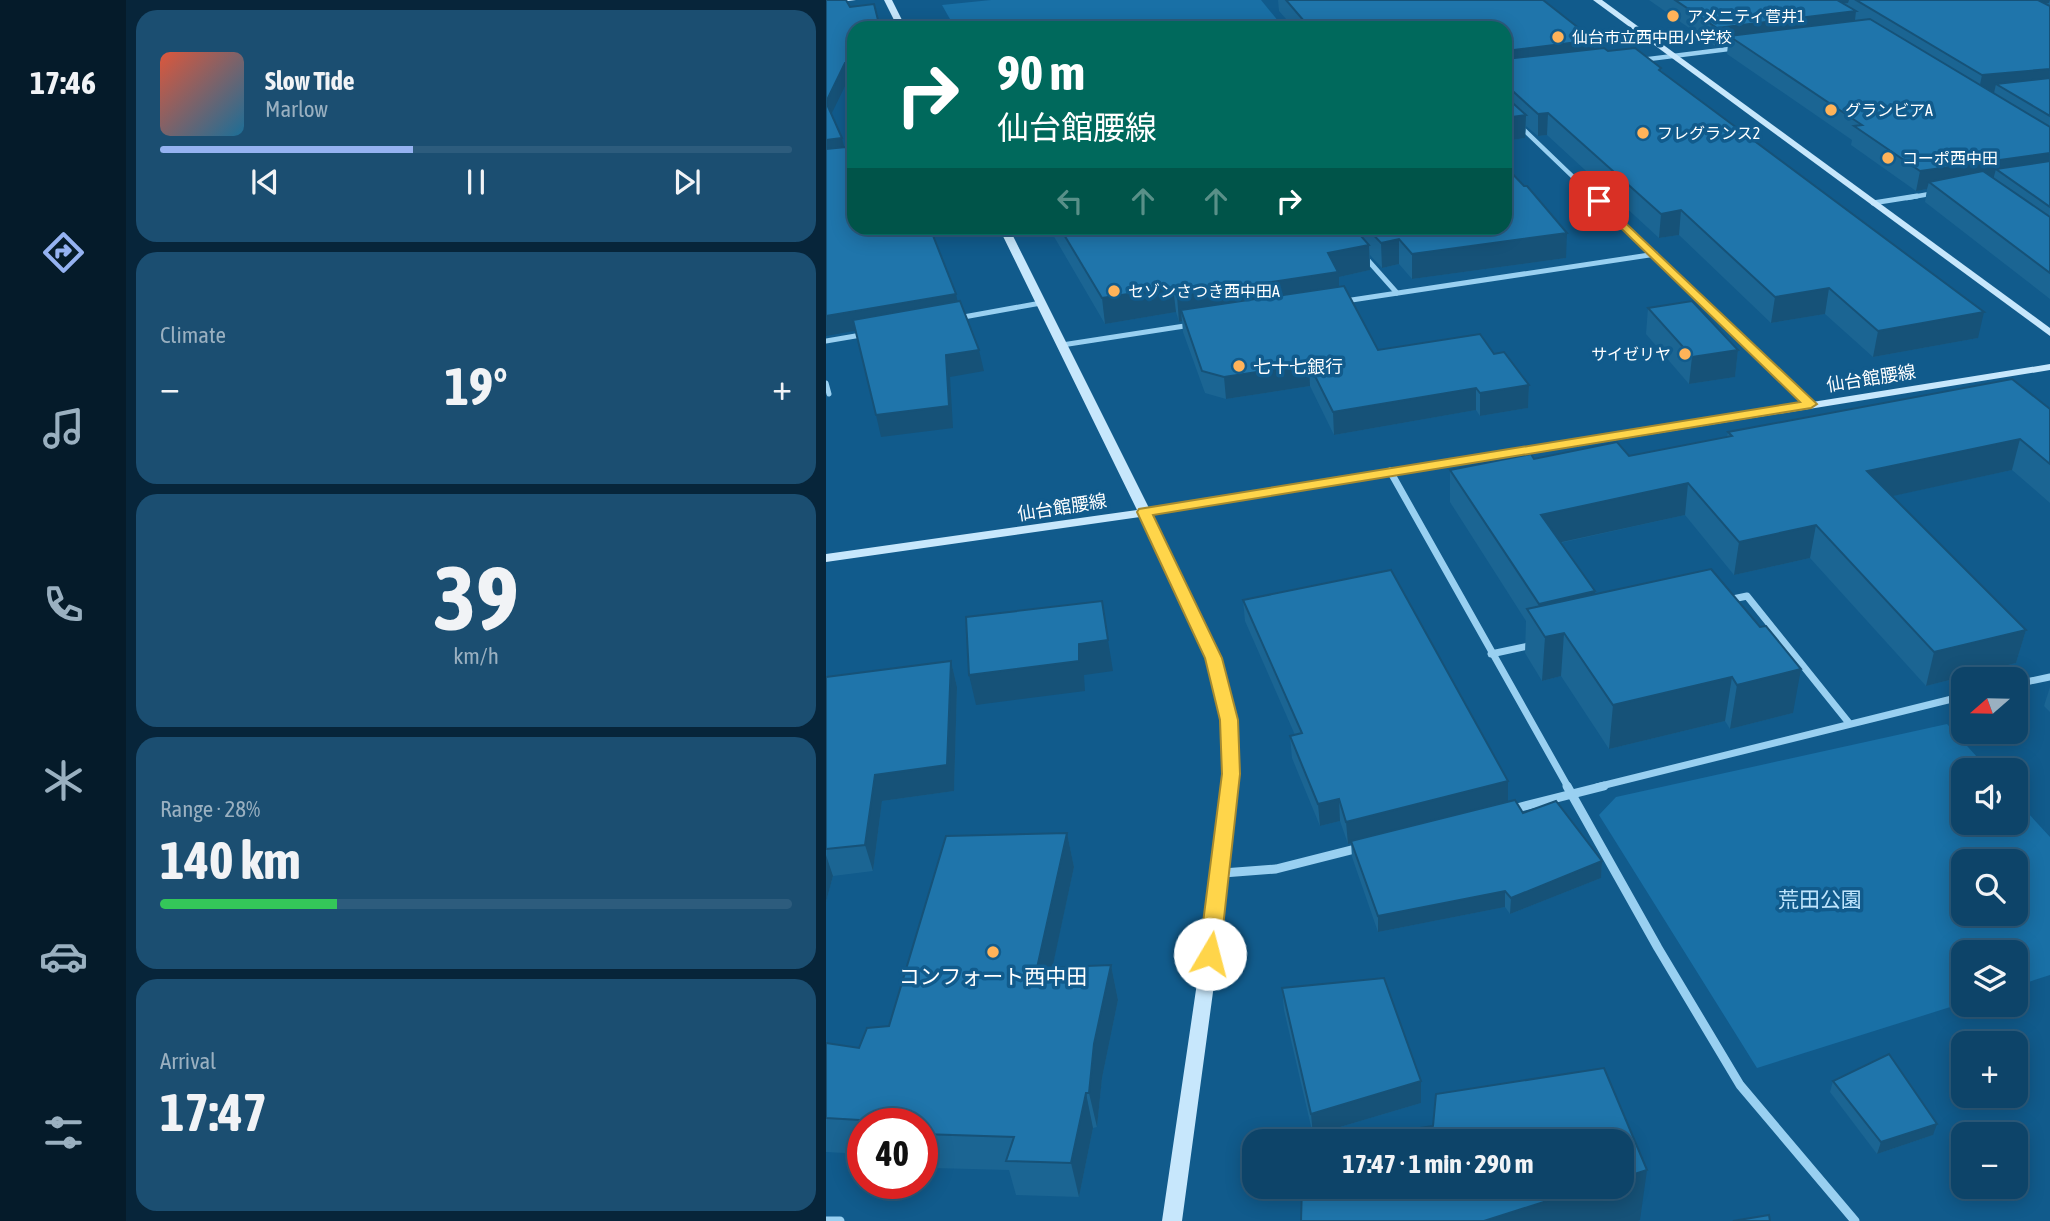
<!DOCTYPE html>
<html lang="en">
<head>
<meta charset="utf-8">
<style>
  :root { --surface:#0d4469; --page:#1b4e71; --text:#f1f3f6; --muted:#9ab0c0; --line:#2d5c7d; --accent:#95b2f1 }
  body { margin:0; font-family:"Asap Condensed","Noto Sans JP",sans-serif; background:var(--page); color:var(--text); height:100vh; display:flex; flex-direction:column; font-size:26px; white-space:nowrap }
  * { box-sizing:border-box; margin:0 }
  p { font-size:23px; color:var(--muted) }
  .icon { flex:none; width:38px; height:38px; fill:none; stroke:currentColor; stroke-width:2; stroke-linecap:round; stroke-linejoin:round }
  .map { position:relative; flex:1; overflow:hidden }
  .panel { display:flex; flex-direction:column; gap:10px; padding:10px; background:#07253a; width:700px }
  .panel>* { flex:none }
  .guide { position:absolute; left:21px; top:21px; width:665px; height:214px; border-radius:21px; box-shadow:0 4px 18px #0003,0 0 0 2px var(--line); background:#00695c; color:#fff; overflow:hidden }
  .needle { width:46px; rotate:250deg }
  .buttons { position:absolute; left:1125px; top:667px; display:grid; gap:14px }
  .buttons a { display:grid; place-items:center; width:77px; height:77px; border-radius:14px; background:var(--surface); box-shadow:0 4px 18px #0003,0 0 0 2px var(--line); font-size:35px }
  .speed { position:absolute; left:21px; top:1108px; display:flex; gap:14px; font-size:35px; font-weight:700; text-align:center }
  .speed>* { display:grid; place-content:center; width:91px; height:91px; border-radius:50%; background:var(--surface); box-shadow:0 4px 18px #0003,0 0 0 2px var(--line); line-height:1 }
  .speed .limit { border:10px solid #d22; background:#fff; color:#111 }
  .pin { position:absolute; display:grid; place-items:center; width:60px; height:60px; color:#fff; margin:-30px; border-radius:14px; box-shadow:0 4px 10px #0006 }
  .me { position:absolute; width:77px; margin:-38px; rotate:8deg; stroke-linejoin:round; filter:drop-shadow(0 0 5px #0008) }
  .turn { display:flex; align-items:center; gap:24px; height:147px; padding:0 35px; font-size:32px }
  .turn .icon { width:91px; height:91px; stroke-width:2.5 }
  .turn b { display:block; font-size:49px; line-height:60px }
  .lanes { display:flex; align-items:center; height:66px; padding:0 35px; background:#0003; justify-content:center; gap:35px; direction:ltr }
  .lanes .off { opacity:.35 }
  .big { font-size:52px; font-weight:700; line-height:1.1 }
  .panel .tile { flex:1; display:flex; flex-direction:column; justify-content:center; gap:10px; min-width:0; padding:0 24px; border-radius:21px; background:var(--page) }
  .panel .dial { align-items:center; gap:0 }
  .dial b { font-size:91px; line-height:1 }
  .song { display:flex; align-items:center; gap:21px }
  .cover { width:84px; height:84px; border-radius:10px; background:linear-gradient(135deg,hsl(10 70% 55%),hsl(200 70% 35%)) }
  .played { height:7px; border-radius:4px; background:linear-gradient(90deg,var(--accent) 40%,var(--line) 40%) }
  .keys { display:flex; justify-content:space-around; direction:ltr }
  .heat { display:flex; justify-content:space-between; align-items:center; font-size:38px; direction:ltr }
  .charge { height:10px; border-radius:5px; background:linear-gradient(90deg,#34c759 28%,var(--line) 0) }
  .trip { position:absolute; left:416px; top:1129px; width:392px; height:70px; border-radius:21px; background:var(--surface); box-shadow:0 4px 18px #0003,0 0 0 2px var(--line); font-weight:700; line-height:70px; text-align:center }
  main { display:flex; flex:1; min-height:0 }
  .dock { display:flex; flex-direction:column; width:126px; justify-content:space-around; align-items:center; background:#051b2a; color:var(--muted) }
  .dock .icon { width:49px; height:49px }
  .dock .on { color:var(--accent) }
  .dock b { font-size:32px; color:var(--text) }
  .map>svg:first-child { display:block }
  .green { fill:#1970a6; fill-rule:evenodd }
  .lines { fill:none; stroke-linecap:round; stroke-linejoin:round }
  .street-far3 { stroke:#99d0f1; stroke-width:4.5 }
  .street-far2 { stroke:#99d0f1; stroke-width:5 }
  .street-far1 { stroke:#99d0f1; stroke-width:7 }
  .street { stroke:#99d0f1; stroke-width:9 }
  .secondary { fill:#c7e7fc; fill-rule:evenodd }
  .wall { fill:#1b6593 }
  .shaded-wall { fill:#165278 }
  .building { fill:#1f75ab; stroke:#165278; stroke-width:2 }
  .route { fill:#ffd54a; stroke:#a68a30; stroke-width:2 }
  .poi-dot { fill:#ffb359; stroke:#115b8c; stroke-width:2.5 }
  .labels { text-anchor:middle; dominant-baseline:central; stroke-width:7; stroke-linejoin:round; paint-order:stroke }
  .far-poi-label { font-size:16px; fill:#fff; stroke:#115b8c; text-anchor:start }
  .poi-label { font-size:18px; fill:#fff; stroke:#115b8c; text-anchor:start }
  .street-label { font-size:18px; fill:#fff; stroke:#115b8c }
  .near-park-label { font-size:21px; fill:#bfe5fd; stroke:#115b8c }
  .near-poi-label { font-size:21px; fill:#fff; stroke:#115b8c }
</style>
</head>
<body>
<main>
<nav class="dock">
<b>17:46</b>
<svg class="icon on" aria-label="directions" viewBox="0 0 24 24"><path d="M12 3l9 9-9 9-9-9zM9 14v-3h6M13 9l2 2-2 2"/></svg>
<svg class="icon" aria-label="music" viewBox="0 0 24 24"><path d="M9 18V5l10-2v13"/><circle cx="6" cy="18" r="3"/><circle cx="16" cy="16" r="3"/></svg>
<svg class="icon" aria-label="phone" viewBox="0 0 24 24"><path d="M5 4h4l2 5-3 2q2 4 5 5l2-3 5 2v4C11 20 4 13 5 4z"/></svg>
<svg class="icon" aria-label="climate" viewBox="0 0 24 24"><path d="M12 3v18M4 7l16 10M4 17L20 7"/></svg>
<svg class="icon" aria-label="car" viewBox="0 0 24 24"><path d="M5 17H2v-5l4-1 3-4h7l3 4 3 1v5h-3M9 17h6M6 11h13"/><circle cx="7" cy="17" r="2"/><circle cx="17" cy="17" r="2"/></svg>
<svg class="icon" aria-label="filters" viewBox="0 0 24 24"><path d="M4 7h16M4 17h16"/><circle cx="9" cy="7" r="2"/><circle cx="15" cy="17" r="2"/></svg>
</nav>
<section class="panel">
<div class="tile">
<div class="song"><i class="cover"></i><div><b>Slow Tide</b><p>Marlow</p></div></div>
<div class="played"></div>
<div class="keys"><svg class="icon" aria-label="previous" viewBox="0 0 24 24"><path d="M18 5L8 12l10 7zM5 5v14"/></svg><svg class="icon" aria-label="pause" viewBox="0 0 24 24"><path d="M8 5v14M16 5v14"/></svg><svg class="icon" aria-label="next" viewBox="0 0 24 24"><path d="M6 5l10 7-10 7zM19 5v14"/></svg></div>
</div>
<div class="tile"><p>Climate</p>
<div class="heat"><a>−</a><b class="big">19°</b><a>+</a></div>
</div>
<div class="tile dial"><b>39</b><p>km/h</p></div>
<div class="tile"><p>Range · 28%</p><b class="big">140 km</b><div class="charge"></div></div>
<div class="tile"><p>Arrival</p><b class="big">17:47</b></div>
</section>
<div class="map">
<svg width="1224" height="1221" viewBox="0 0 1224 1221">
  <rect width="100%" height="100%" fill="#115b8c"/>
  <!-- green -->
  <g class="green">
    <path d="M165 0H435L458 28H129L116 5Z"/>
    <path d="M1121 724 1163 770H1138V822H1190V800L1224 837V975L1190 986V952H1138L1137 1003 931 1068 773 815 790 797ZM1138 861H1190V914H1138Z"/>
  </g>
  <g class="lines">
    <!-- street-far3 -->
    <g class="street-far3">
      <path d="M815 60 911 48"/>
      <path d="M694 126 769 198"/>
      <path d="M0 161 28 158"/>
      <path d="M1081 198 1109 193"/>
    </g>
    <!-- street-far2 -->
    <g class="street-far2">
      <path d="M767 196 985 404"/>
      <path d="M1047 203 1091 196"/>
      <path d="M539 257 571 293"/>
      <path d="M519 301 830 254"/>
      <path d="M132 318 215 303"/>
      <path d="M0 341 41 334"/>
      <path d="M236 345 365 325"/>
      <path d="M0 383 3 394"/>
    </g>
    <!-- street-far1 -->
    <g class="street-far1">
      <path d="M564 471 742 787"/>
      <path d="M902 600 921 596 1023 723"/>
      <path d="M665 654 707 645"/>
      <path d="M1190 684 1224 677"/>
      <path d="M771 787 1138 696"/>
    </g>
    <!-- street -->
    <g class="street">
      <path d="M741 786 832 948 914 1085 1029 1221"/>
      <path d="M687 809 778 786"/>
      <path d="M397 873 450 869 533 848"/>
      <path d="M0 1221H14"/>
    </g>
    <!-- secondary -->
    <g class="secondary">
      <path d="M0 0H30L0 4Z"/>
      <path d="M58 0H66L80 28H72Z"/>
      <path d="M767 0H776L1224 328V336Z"/>
      <path d="M173 228H183L323 508 1224 364V370L326 515 394 658 411 721 413 774 403 874 356 1221H336L387 874 397 774 395 721 380 658 314 517 0 562V554L311 510Z"/>
    </g>
  </g>
  <!-- wall -->
  <g class="wall">
    <path d="M452 0H717L767 50 782 51 835 68V70L1152 338 1047 357 999 314 945 323 853 235 833 238 721 135 712 136 700 126 699 138 679 141V28H468L453 11Z"/>
    <path d="M823 0H1224V299L1099 202 1101 189 1090 191 1025 145 1026 140 901 54 902 44 889 46Z"/>
    <path d="M223 228H679L740 258 586 279 573 264 556 268 544 255V270L513 277V287L552 350 668 354 703 385 702 408 654 416 650 410 508 435 484 386 400 399 379 393 357 332 356 321 353 322 350 312 279 324Z"/>
    <path d="M822 308 912 350 909 377 863 384 820 334Z"/>
    <path d="M1224 409V503L1186 470 1066 496 1200 630 1190 663 1100 686 984 558 908 575 859 515 734 543 768 595 967 713 904 729 899 721 783 749 735 676 716 681 699 653 700 621 624 502V470L708 459 803 456 901 437 902 432Z"/>
    <path d="M417 600 697 813 776 861 775 878 684 914 679 907 552 932 526 857 525 843 522 844 514 821 494 826 466 758 464 736 469 735 419 621Z"/>
    <path d="M125 661 131 687 128 791 56 801 47 871 7 876 0 902V677Z"/>
    <path d="M1224 687V712L1218 706Z"/>
    <path d="M241 833 248 867 226 968 285 965 292 1000 276 1078 271 1127 267 1128 253 1197 190 1195 183 1170 107 1168 104 1158 96 1157V1124H37V1154L0 1152V1043L33 1048 63 1026Z"/>
    <path d="M456 988 595 1081V1103L487 1135 458 1010Z"/>
    <path d="M1007 1081 1107 1135 1051 1154 1004 1092Z"/>
  </g>
  <!-- shaded-wall -->
  <g class="shaded-wall">
    <path d="M1008 0H1023L1022 3 1007 5Z"/>
    <path d="M1207 0H1224L1223 3 1206 5Z"/>
    <path d="M1030 11 1028 29 903 36 902 44 889 46 891 28Z"/>
    <path d="M768 40 767 61 679 72V51Z"/>
    <path d="M28 62V77L23 78 4 117 0 102 19 63Z"/>
    <path d="M1224 69V87L1170 84 1168 93 1152 94 1156 75Z"/>
    <path d="M722 113 721 135 712 136V114Z"/>
    <path d="M700 115 699 138 679 141V118Z"/>
    <path d="M16 138 20 154 0 157V140Z"/>
    <path d="M1224 153V172L1170 169 1167 180 1103 182 1101 189 1090 191 1094 171Z"/>
    <path d="M855 210 853 235 833 238 835 214Z"/>
    <path d="M741 233 740 258 586 279V254Z"/>
    <path d="M573 239V264L556 268 555 243Z"/>
    <path d="M543 245 544 270 513 277V297L355 310 356 321 353 322 351 296 502 253Z"/>
    <path d="M347 287 350 312 279 324 276 298Z"/>
    <path d="M1003 288 999 314 945 323 949 297Z"/>
    <path d="M130 294 134 312 0 336V316Z"/>
    <path d="M1158 312 1152 338 1047 357 1052 331Z"/>
    <path d="M153 350 158 371 124 377 127 428 55 437 50 415 120 355Z"/>
    <path d="M912 350 909 377 863 384 866 357Z"/>
    <path d="M483 364 484 386 400 399 398 377Z"/>
    <path d="M703 385 702 408 654 416V393Z"/>
    <path d="M650 388V410L508 435 507 412Z"/>
    <path d="M1194 439 1186 470 1035 503 1041 471Z"/>
    <path d="M862 483 859 515 713 547 715 515Z"/>
    <path d="M990 525 984 558 908 575 913 542Z"/>
    <path d="M769 591 766 625 712 626 713 604Z"/>
    <path d="M1200 630 1190 663 1100 686 1108 652Z"/>
    <path d="M738 633 735 676 716 681 719 637Z"/>
    <path d="M282 640 287 671 258 675 259 691 150 705 143 675 253 644Z"/>
    <path d="M125 661 131 687 128 791 56 801 47 871 39 845 49 775Z"/>
    <path d="M975 669 967 713 904 729 911 685Z"/>
    <path d="M906 677 899 721 783 749 787 705Z"/>
    <path d="M682 781V803L522 844 520 822Z"/>
    <path d="M513 799 514 821 494 826 492 804Z"/>
    <path d="M241 833 248 867 219 1002 211 968Z"/>
    <path d="M0 855 7 876 0 902Z"/>
    <path d="M776 861 775 878 684 914 685 898Z"/>
    <path d="M679 891V907L552 932V916Z"/>
    <path d="M285 965 292 1000 276 1078 271 1127 263 1093 268 1044Z"/>
    <path d="M595 1081V1103L487 1135 485 1114Z"/>
    <path d="M260 1093 267 1128 253 1197 245 1163Z"/>
    <path d="M1111 1124 1107 1135 1051 1154 1055 1142Z"/>
    <path d="M821 1170 814 1220 812 1221H658L768 1186H796V1178Z"/>
  </g>
  <!-- building -->
  <g class="building">
    <path d="M0 0H20L24 7 48 4 54 28H28V62L19 63 0 102 16 138 0 140Z"/>
    <path d="M460 0H717L768 40 679 51V28H484Z"/>
    <path d="M849 0H1011L1030 11 891 28Z"/>
    <path d="M1030 0H1212L1224 6V69L1156 75Z"/>
    <path d="M1044 19 1224 127V153L1094 171 1028 126 1036 125 903 36Z"/>
    <path d="M778 48 782 51 809 48 835 68 833 70 1158 312 1052 331 1003 288 949 297 855 210 835 214 722 113 712 114 680 85 679 86V59Z"/>
    <path d="M1224 78V116L1170 84Z"/>
    <path d="M679 96 700 115 679 118Z"/>
    <path d="M20 147 28 166V228H104L130 294 0 316V149Z"/>
    <path d="M1224 161V207L1170 169Z"/>
    <path d="M679 166 698 186H701L741 233 586 254 573 239 555 243 541 228H679Z"/>
    <path d="M1157 171 1224 217V273L1103 182Z"/>
    <path d="M234 228H528L543 245 502 253 512 272 351 296 347 287 276 298Z"/>
    <path d="M518 286 552 350 654 334 668 354 678 352 703 385 654 393 650 388 507 412 483 364 398 377 376 371 355 310Z"/>
    <path d="M134 301 153 350 120 355 123 406 50 415 27 320Z"/>
    <path d="M866 301 912 350 866 357 822 308Z"/>
    <path d="M1186 379 1224 409V464L1194 439 1041 471 1200 630 1108 652 990 525 913 542 862 483 715 515 769 591 713 604 624 470 705 454 708 459 791 442 803 456 906 436 902 432Z"/>
    <path d="M885 569 934 627 940 626 975 669 911 685 906 677 787 705 738 633 719 637 701 609Z"/>
    <path d="M565 570 682 781 520 822 513 799 492 804 464 736 476 733 417 600Z"/>
    <path d="M276 601 282 640 253 644V661L143 675 140 617Z"/>
    <path d="M125 661 121 765 49 775 39 845 0 849V677Z"/>
    <path d="M689 800 697 813 730 801 776 861 685 898 679 891 552 916 525 841Z"/>
    <path d="M241 833 211 968 285 965 268 1044 263 1093H260L245 1163 180 1161 188 1137 96 1134 100 1124 0 1118V1043L33 1048 41 1028 63 1026 120 836Z"/>
    <path d="M558 978 595 1081 485 1114 456 988Z"/>
    <path d="M1063 1054 1111 1124 1055 1142 1007 1081Z"/>
    <path d="M778 1068 821 1170 796 1178V1141H506L607 1126 610 1094Z"/>
    <path d="M476 1186H768L658 1221H475Z"/>
    <path d="M943 1215 944 1221H907Z"/>
  </g>
  <!-- route -->
  <path class="route" d="M773 198 991 404 985 408 327 515 396 658 412 720 414 774 394 954 391 959 384 962 376 959 373 954 396 774 394 720 379 658 311 512 313 509 974 402 769 203 768 201Z"/>
  <!-- markers -->
  <g class="poi-dot">
    <circle cx="847" cy="16" r="7"/>
    <circle cx="732" cy="37" r="7"/>
    <circle cx="1005" cy="110" r="7"/>
    <circle cx="817" cy="133" r="7"/>
    <circle cx="1062" cy="158" r="7"/>
    <circle cx="288" cy="291" r="7"/>
    <circle cx="859" cy="354" r="7"/>
    <circle cx="413" cy="366" r="7"/>
    <circle cx="167" cy="952" r="7"/>
  </g>
  <g class="labels">
    <!-- far-poi labels -->
    <g class="far-poi-label">
      <text x="861" y="16">アメニティ菅井1</text>
      <text x="746" y="37">仙台市立西中田小学校</text>
      <text x="1019" y="110">グランビアA</text>
      <text x="831" y="133">フレグランス2</text>
      <text x="1076" y="158">コーポ西中田</text>
      <text x="302" y="291">セゾンさつき西中田A</text>
      <text x="845" y="354" text-anchor="end">サイゼリヤ</text>
    </g>
    <!-- poi labels -->
    <g class="poi-label">
      <text x="427" y="366">七十七銀行</text>
    </g>
    <!-- street labels -->
    <g class="street-label">
      <text transform="translate(1045 378) rotate(-9)">仙台館腰線</text>
      <text transform="translate(236 507) rotate(-9)">仙台館腰線</text>
    </g>
    <!-- near-park labels -->
    <g class="near-park-label">
      <text x="994" y="899">荒田公園</text>
    </g>
    <!-- near-poi labels -->
    <g class="near-poi-label">
      <text x="167" y="976">コンフォート西中田</text>
    </g>
  </g>
</svg>
<div class="buttons">
<a><svg class="needle" viewBox="-14 -14 28 28"><path d="M0-13l5 13h-10z" fill="#e53935"/><path d="M0 13l5-13h-10z" fill="#9ab0c0"/></svg></a>
<a><svg class="icon" aria-label="sound" viewBox="0 0 24 24"><path d="M4 9h4l5-4v14l-5-4H4zM17 9q2 3 0 6"/></svg></a>
<a><svg class="icon" aria-label="search" viewBox="0 0 24 24"><circle cx="10" cy="10" r="6"/><path d="M15 15l6 6"/></svg></a>
<a><svg class="icon" aria-label="layers" viewBox="0 0 24 24"><path d="M12 4l9 5-9 5-9-5zM3 14l9 5 9-5"/></svg></a>
<a>+</a>
<a>−</a>
</div>
<div class="speed"><div class="limit">40</div></div>
<div class="pin" style="left:773px;top:201px;background:#d93025"><svg class="icon" aria-label="arrive" viewBox="0 0 24 24"><path d="M6 21V4h12l-3 4 3 4H6"/></svg></div>
<svg class="me" style="left:384px;top:954px" viewBox="-20 -20 40 40"><circle r="19" fill="#fff"/><path d="M0-13L10 11 0 6-10 11z" fill="#ffd54a"/></svg>
<div class="trip">17:47 · 1 min · 290 m</div>
<div class="guide">
<div class="turn"><svg class="icon" aria-label="right" viewBox="0 0 24 24"><path d="M7 20v-9h11M14 6l5 5-5 5"/></svg><div><b>90 m</b>仙台館腰線</div></div>
<div class="lanes"><svg class="icon off" aria-label="left" viewBox="0 0 24 24"><path d="M17 20v-9H6M10 6l-5 5 5 5"/></svg><svg class="icon off" aria-label="ahead" viewBox="0 0 24 24"><path d="M12 20V5M6 11l6-6 6 6"/></svg><svg class="icon off" aria-label="ahead" viewBox="0 0 24 24"><path d="M12 20V5M6 11l6-6 6 6"/></svg><svg class="icon" aria-label="right" viewBox="0 0 24 24"><path d="M7 20v-9h11M14 6l5 5-5 5"/></svg></div>
</div>
</div>
</main>
</body>
</html>
